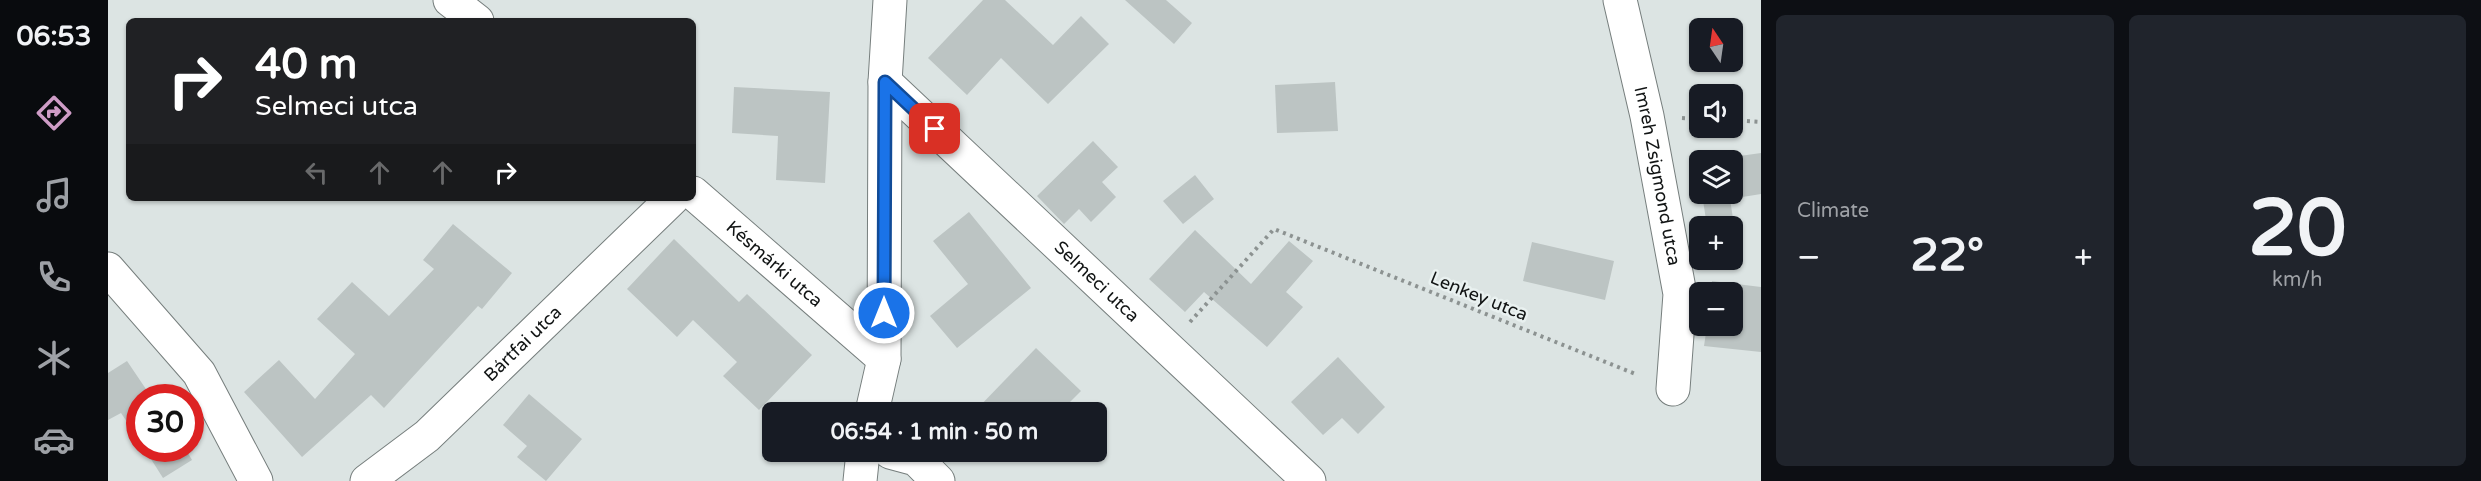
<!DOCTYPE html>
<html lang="en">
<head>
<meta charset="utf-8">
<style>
  :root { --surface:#171b24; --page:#20242c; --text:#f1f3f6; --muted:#9ea1a6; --accent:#ce9cc6 }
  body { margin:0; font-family:"Varela Round",sans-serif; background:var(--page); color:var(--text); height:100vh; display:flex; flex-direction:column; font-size:22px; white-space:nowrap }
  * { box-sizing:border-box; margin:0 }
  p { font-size:20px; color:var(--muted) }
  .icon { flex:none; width:33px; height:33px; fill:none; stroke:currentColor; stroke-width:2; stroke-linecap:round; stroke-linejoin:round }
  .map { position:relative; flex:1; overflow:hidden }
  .drawer { display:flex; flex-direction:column; gap:15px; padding:15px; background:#0d0f14; width:720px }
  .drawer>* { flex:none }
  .guide { position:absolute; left:18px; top:18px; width:570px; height:183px; border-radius:9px; box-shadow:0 2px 4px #0004; background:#202124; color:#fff; overflow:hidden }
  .needle { width:39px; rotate:347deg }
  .fabs { position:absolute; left:1581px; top:18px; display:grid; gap:12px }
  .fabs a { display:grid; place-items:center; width:54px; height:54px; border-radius:9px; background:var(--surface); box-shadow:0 2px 4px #0004; font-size:30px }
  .speed { position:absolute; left:18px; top:384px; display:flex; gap:12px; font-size:30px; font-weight:700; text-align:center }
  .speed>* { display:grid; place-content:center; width:78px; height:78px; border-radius:50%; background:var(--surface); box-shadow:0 2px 4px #0004; line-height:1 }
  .speed .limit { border:9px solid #d22; background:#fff; color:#111 }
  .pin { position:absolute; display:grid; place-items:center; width:51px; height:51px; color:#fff; margin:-26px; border-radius:12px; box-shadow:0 3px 9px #0006 }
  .me { position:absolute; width:66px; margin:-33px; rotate:0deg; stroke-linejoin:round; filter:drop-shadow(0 0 4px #0008) }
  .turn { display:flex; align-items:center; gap:21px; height:126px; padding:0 30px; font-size:27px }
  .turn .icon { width:78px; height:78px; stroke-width:2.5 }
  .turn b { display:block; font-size:42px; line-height:51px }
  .lanes { display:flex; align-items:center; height:57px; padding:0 30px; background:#0003; justify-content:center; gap:30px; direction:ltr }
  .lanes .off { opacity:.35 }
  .big { font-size:45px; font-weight:700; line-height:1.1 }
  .drawer .card { flex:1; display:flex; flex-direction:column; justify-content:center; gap:9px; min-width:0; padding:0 21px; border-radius:9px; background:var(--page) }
  .drawer .dial { align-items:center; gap:0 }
  .dial b { font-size:78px; line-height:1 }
  .heat { display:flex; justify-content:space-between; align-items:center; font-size:33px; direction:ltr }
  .drawer .tiles { flex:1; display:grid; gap:15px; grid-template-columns:repeat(2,1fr) }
  .trip { position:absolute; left:654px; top:402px; width:345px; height:60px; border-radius:9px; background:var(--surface); box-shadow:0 2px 4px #0004; font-weight:700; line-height:60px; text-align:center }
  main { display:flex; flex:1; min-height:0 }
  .menu { display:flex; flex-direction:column; width:108px; justify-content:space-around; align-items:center; background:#090b0e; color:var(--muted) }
  .menu .icon { width:42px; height:42px }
  .menu .current { color:var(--accent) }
  .menu b { font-size:27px; color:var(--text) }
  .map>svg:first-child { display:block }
  .building { fill:#bcc4c3 }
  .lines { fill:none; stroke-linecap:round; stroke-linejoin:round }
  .street-casing { stroke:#767e7d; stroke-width:35 }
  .path { stroke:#8c9291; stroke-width:4; stroke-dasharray:3 4.5; stroke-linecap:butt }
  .street { stroke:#fff; stroke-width:33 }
  .route-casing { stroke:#114b97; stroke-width:15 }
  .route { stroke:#1a73e8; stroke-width:10 }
  .labels { text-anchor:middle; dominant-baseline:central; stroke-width:5; stroke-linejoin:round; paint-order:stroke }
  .street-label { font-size:18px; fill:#111414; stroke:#e9f1f0 }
</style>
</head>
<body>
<main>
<nav class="menu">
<b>06:53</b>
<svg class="icon current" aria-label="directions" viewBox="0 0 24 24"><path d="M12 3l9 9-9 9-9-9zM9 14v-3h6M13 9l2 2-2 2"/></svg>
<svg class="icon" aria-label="music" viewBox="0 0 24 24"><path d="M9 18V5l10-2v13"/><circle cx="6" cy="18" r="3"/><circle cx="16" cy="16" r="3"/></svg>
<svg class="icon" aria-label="phone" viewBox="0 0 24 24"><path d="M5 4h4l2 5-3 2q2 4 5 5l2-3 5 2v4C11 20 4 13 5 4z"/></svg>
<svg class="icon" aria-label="climate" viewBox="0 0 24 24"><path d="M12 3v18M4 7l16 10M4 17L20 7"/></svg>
<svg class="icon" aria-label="car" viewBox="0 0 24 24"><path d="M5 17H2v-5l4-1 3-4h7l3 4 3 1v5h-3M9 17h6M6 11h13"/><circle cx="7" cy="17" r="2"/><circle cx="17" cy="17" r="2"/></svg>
</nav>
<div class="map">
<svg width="1653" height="481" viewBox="0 0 1653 481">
  <rect width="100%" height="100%" fill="#dce4e3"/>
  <!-- building -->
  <g class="building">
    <path d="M875 0H897L945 45 973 16 1001 44 940 104 893 58 859 95 820 58Z"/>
    <path d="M1017 0H1058L1084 23 1066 44Z"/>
    <path d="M1227 82 1230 131 1169 133 1167 85Z"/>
    <path d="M626 87 722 92 717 183 668 180 670 136 624 133Z"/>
    <path d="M985 141 1010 167 994 182 1008 197 983 222 971 209 956 224 929 196Z"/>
    <path d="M1653 153V194L1622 199 1626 225 1599 226 1594 194H1624V160H1603Z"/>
    <path d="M1087 175 1106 199 1075 224 1055 201Z"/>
    <path d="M861 212 923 288 849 348 822 316 860 284 825 241Z"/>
    <path d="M345 224 404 273 374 309 370 306 276 408 263 395 194 457 136 392 171 360 207 399 247 354 209 319 244 282 281 316 326 269 315 260Z"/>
    <path d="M1087 230 1143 284 1181 241 1205 261 1178 292 1195 307 1159 347 1096 292 1077 312 1041 279Z"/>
    <path d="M566 239 631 302 639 294 704 355 651 410 615 376 629 362 585 320 569 337 519 289Z"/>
    <path d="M1424 242 1506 261 1497 300 1415 281Z"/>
    <path d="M1604 281 1653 287V352L1596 346 1599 326H1624V292H1603Z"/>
    <path d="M928 348 973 391 952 412H871L868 410Z"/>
    <path d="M1230 357 1277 407 1250 434 1234 418 1215 435 1183 402Z"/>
    <path d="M19 361 44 398H32V441L13 413 0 420V373Z"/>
    <path d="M421 394 474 439 438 481 409 457 419 446 395 425Z"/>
    <path d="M36 448H77L84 460 55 478Z"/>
  </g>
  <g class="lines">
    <defs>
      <g id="street">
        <path d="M342 0 369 21"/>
        <path id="s1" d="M1512 0 1539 116 1572 294 1565 389"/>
        <path id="s2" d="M777 82 1201 481"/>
        <path id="s3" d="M585 193 776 359"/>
        <path d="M0 269 91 373 148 481"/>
        <path d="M764 412 776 359 777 82 782 0"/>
        <path d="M782 452 808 459 830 481"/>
        <path id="s4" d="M259 481 319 436 565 198"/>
        <path d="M752 481 755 452"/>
      </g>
    </defs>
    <!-- street casing -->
    <use href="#street" class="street-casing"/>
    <!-- path -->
    <g class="path">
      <path d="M1574 118 1592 119"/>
      <path d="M1624 120 1653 122"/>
      <path d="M1082 322 1166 229 1530 375"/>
    </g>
    <!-- street -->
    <use href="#street" class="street"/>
  </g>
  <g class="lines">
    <defs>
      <path id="route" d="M776 313 777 82 827 129"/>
    </defs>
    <!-- route casing -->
    <use href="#route" class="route-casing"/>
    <!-- route -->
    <use href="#route" class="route"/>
  </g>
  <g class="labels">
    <!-- street labels -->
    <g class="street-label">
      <text stroke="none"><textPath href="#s1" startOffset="180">Imreh Zsigmond utca</textPath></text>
      <text stroke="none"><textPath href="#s3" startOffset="108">Késmárki utca</textPath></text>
      <text stroke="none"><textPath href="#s2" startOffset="291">Selmeci utca</textPath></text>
      <text transform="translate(1371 296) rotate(22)">Lenkey utca</text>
      <text stroke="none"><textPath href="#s4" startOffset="208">Bártfai utca</textPath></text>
    </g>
  </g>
</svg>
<div class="fabs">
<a><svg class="needle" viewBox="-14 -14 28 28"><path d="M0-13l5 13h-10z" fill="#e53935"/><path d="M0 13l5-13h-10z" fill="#9ea1a6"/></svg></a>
<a><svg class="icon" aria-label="sound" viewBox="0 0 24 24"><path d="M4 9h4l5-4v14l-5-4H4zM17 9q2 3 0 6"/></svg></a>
<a><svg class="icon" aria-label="layers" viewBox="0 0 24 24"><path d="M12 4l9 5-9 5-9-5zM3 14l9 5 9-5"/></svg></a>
<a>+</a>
<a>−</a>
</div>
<div class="speed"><div class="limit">30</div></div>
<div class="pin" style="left:827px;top:129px;background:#d93025"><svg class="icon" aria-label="arrive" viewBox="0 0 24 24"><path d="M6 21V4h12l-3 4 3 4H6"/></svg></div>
<svg class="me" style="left:776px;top:313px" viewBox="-20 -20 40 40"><circle r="17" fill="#1a73e8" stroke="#fff" stroke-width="3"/><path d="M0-11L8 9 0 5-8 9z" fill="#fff"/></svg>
<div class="trip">06:54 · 1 min · 50 m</div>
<div class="guide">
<div class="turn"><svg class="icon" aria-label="right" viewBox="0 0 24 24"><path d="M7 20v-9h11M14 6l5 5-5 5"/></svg><div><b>40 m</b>Selmeci utca</div></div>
<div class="lanes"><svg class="icon off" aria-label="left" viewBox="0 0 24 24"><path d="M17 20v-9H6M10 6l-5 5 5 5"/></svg><svg class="icon off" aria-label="ahead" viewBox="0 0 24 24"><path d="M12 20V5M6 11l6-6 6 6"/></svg><svg class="icon off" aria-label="ahead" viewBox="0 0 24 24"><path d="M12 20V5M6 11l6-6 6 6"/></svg><svg class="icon" aria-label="right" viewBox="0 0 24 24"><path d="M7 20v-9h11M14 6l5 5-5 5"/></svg></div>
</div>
</div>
<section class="drawer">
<div class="tiles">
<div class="card"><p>Climate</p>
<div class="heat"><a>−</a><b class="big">22°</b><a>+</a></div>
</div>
<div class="card dial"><b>20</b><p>km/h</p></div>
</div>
</section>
</main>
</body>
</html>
